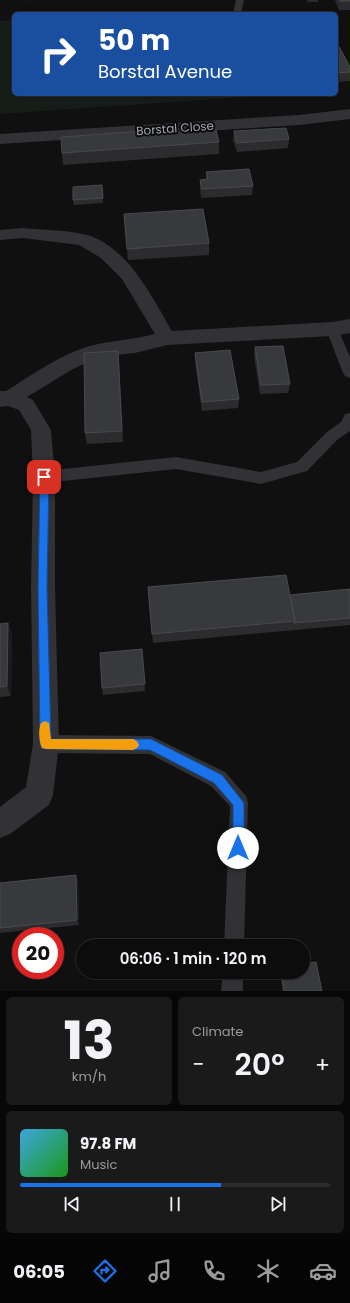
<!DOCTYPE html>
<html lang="en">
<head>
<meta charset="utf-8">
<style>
  :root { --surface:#0c0c0d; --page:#1a1a1b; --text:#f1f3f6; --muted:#9a9b9d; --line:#2c2c2e; --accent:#1a73e8 }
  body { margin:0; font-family:Poppins,sans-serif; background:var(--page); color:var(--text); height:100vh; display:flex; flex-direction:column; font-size:15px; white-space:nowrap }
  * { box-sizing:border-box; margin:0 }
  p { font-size:13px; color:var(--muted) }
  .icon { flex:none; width:22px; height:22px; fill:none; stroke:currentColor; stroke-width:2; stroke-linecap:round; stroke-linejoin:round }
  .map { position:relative; height:991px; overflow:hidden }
  .sheet { display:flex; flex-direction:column; gap:6px; padding:6px; background:#070707; flex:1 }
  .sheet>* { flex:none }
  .banner { position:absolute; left:12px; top:12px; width:326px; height:84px; border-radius:6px; box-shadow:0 1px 3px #0004,0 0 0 1px var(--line); background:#1a4fa0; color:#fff; overflow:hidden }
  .speed { position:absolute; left:12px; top:927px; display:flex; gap:8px; font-size:20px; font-weight:700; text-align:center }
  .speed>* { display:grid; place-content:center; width:52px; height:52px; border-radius:50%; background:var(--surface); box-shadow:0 1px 3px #0004,0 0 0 1px var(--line); line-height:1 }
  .speed .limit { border:6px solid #d22; background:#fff; color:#111 }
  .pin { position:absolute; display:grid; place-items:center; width:34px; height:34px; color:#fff; margin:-17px; border-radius:8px; box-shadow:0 2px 6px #0006 }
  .me { position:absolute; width:44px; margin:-22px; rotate:0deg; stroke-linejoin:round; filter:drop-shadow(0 0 3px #0008) }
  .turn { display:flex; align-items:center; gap:14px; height:84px; padding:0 20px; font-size:18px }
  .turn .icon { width:52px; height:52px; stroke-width:2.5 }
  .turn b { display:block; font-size:28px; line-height:34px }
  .big { font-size:30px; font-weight:600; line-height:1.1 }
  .sheet .widget { flex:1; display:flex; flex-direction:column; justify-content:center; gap:6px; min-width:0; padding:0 14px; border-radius:6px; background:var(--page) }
  .sheet .dial { align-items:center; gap:0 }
  .dial b { font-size:52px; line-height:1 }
  .song { display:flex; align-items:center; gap:12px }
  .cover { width:48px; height:48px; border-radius:6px; background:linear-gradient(135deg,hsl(200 70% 55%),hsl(120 70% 35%)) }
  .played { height:4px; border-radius:2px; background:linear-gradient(90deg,var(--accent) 65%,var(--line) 65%) }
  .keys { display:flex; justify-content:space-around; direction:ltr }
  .heat { display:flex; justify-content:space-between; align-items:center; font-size:22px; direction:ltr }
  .sheet .tiles { flex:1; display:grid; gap:6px; grid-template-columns:1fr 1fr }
  .widget:last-child { grid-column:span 2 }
  .trip { position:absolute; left:76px; top:939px; width:234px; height:40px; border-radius:20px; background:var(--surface); box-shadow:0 1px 3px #0004,0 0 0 1px var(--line); font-weight:600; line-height:40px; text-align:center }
  .tabs { display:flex; height:64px; justify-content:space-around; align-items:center; background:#050505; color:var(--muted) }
  .tabs .icon { width:28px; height:28px }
  .tabs .current { color:var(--accent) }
  .tabs b { font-size:18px; color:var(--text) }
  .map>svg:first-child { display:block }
  .green { fill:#161c18 }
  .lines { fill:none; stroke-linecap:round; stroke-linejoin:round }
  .lane { fill:#313136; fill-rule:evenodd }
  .street { fill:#313136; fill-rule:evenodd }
  .wall { fill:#2c2c2f }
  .shaded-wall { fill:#1b1b1d }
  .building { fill:#38393d; stroke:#494a4f }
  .route { fill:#1a73e8; stroke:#114b97 }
  .slow { fill:#f59e0b }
  .labels { text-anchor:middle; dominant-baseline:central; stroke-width:4; stroke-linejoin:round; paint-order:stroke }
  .far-street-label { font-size:12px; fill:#a1a5b2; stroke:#0b0b0c }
</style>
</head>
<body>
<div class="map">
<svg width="350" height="991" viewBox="0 0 350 991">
  <rect width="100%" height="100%" fill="#101011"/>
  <!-- green -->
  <path class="green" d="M14 20V94H259L260 96 0 114V21Z"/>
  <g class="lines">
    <!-- lane -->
    <g class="lane">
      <path d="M236 0H244L241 14H233Z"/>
      <path d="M332 324 337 326 338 329 350 357V378L345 376 343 373 326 329 327 326Z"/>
      <path d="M350 413V431L337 440 307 471 261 484 176 469 44 483 39 481 37 477 39 473 44 471 176 457 261 472 297 462 327 432 341 422 345 414Z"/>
      <path d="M46 735 151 736 225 772 246 796 248 803 244 946H224L230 806 211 786 150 754 46 753 40 750 37 744 40 738Z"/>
      <path d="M223 972H243V991H221Z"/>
    </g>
    <!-- street -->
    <g class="street">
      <path d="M350 109V119L299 125 0 144V134L299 115Z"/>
      <path d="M23 228C44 230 67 230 87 235 128 247 152 297 172 331L332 322 350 319V333L332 336 167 345 135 353 106 356 92 360 71 370 27 397 33 400 51 430 55 477V587L59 744 53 795 49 805 10 834 0 838V807L26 787 33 744 31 587 33 477 31 430 19 410 8 406 0 407V391H6C29 377 52 360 78 350 102 340 130 341 155 334L122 279 101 258 79 245 23 238 0 240V230Z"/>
    </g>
  </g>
  <!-- wall -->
  <g class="wall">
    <path d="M307 0H318V2H308Z"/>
    <path d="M335 0H350V10H339Z"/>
    <path d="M336 41 350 67V81L336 82Z"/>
    <path d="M234 131 289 139 288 148 237 152 233 140Z"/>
    <path d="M219 142V154L63 165 62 153Z"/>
    <path d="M206 172 253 186 252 195 201 198 200 189V180L206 179Z"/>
    <path d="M102 185 103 203 74 205 73 200Z"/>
    <path d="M124 214 209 243V255L128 260Z"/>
    <path d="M255 347 290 384 288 393 260 394 254 356Z"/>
    <path d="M195 353 239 399 238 408 202 411 195 362Z"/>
    <path d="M119 362 123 442 87 444 85 433Z"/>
    <path d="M148 587 290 595 350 589V625L153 643Z"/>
    <path d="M8 623 12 634 11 696 0 697V624Z"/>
    <path d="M142 649 145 691 103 695 102 688Z"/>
    <path d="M76 875 78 881 79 925 0 933V883Z"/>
    <path d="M280 972H303L322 991H283Z"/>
  </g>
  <!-- shaded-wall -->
  <g class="shaded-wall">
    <path d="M28 0H37L28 1Z"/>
    <path d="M8 623 12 634 11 696 7 686Z"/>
    <path d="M76 875 78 881 79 925 77 920Z"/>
  </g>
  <!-- building -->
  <g class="building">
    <path d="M339 0H350V1H340Z"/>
    <rect x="314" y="13" width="12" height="1"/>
    <path d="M336 41 350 67V72L336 73Z"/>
    <path d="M215 126 219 142 62 153 61 137Z"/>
    <path d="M286 128 289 139 237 143 234 131Z"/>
    <path d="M249 169 253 186 202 189 200 180 208 179 206 172Z"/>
    <path d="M102 185 103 198 73 200V187Z"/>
    <path d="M203 209 209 243 127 249 124 214Z"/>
    <path d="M283 346 290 384 261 385 255 347Z"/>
    <path d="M230 350 239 399 202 402 195 353Z"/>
    <path d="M118 351 122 431 85 433 84 353Z"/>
    <path d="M286 575 295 621 152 634 148 587Z"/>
    <path d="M350 589V618L294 623 295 621 290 595Z"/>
    <path d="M8 623 7 686 0 687V624Z"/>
    <path d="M142 649 145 684 102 688 100 653Z"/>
    <path d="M76 875 77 920 0 928V883Z"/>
    <path d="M316 962 322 991H284L281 972H303V964Z"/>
  </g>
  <!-- route -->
  <path class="route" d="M44 474 49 477 47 587 51 739H151L222 775 244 803V848L243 852 238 854 234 852 233 848V805L214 783 150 750 46 749 42 748 40 744 38 587 40 477Z"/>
  <!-- slow -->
  <path class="slow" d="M45 721 49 723 51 739H133L137 741 139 745 137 748 133 750 46 749 42 748C39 741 38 730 41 723Z"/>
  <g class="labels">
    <!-- far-street labels -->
    <g class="far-street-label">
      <text transform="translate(175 128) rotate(-4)">Borstal Close</text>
    </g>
  </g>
</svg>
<div class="speed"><div class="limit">20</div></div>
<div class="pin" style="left:44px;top:477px;background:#d93025"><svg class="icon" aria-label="arrive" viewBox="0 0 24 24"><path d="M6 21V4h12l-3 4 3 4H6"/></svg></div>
<svg class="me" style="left:238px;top:848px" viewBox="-20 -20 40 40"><circle r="19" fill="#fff"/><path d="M0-13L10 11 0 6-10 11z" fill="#1a73e8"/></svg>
<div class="trip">06:06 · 1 min · 120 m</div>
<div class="banner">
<div class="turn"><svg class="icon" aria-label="right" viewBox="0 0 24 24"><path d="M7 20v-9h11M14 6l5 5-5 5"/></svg><div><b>50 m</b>Borstal Avenue</div></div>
</div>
</div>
<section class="sheet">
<div class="tiles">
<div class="widget dial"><b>13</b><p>km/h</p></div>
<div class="widget"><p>Climate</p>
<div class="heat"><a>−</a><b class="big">20°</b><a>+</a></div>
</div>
<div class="widget">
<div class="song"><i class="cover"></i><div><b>97.8 FM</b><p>Music</p></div></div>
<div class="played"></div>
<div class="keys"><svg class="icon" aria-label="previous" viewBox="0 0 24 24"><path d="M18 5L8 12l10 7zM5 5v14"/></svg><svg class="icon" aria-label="pause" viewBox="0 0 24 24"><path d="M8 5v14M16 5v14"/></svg><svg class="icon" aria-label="next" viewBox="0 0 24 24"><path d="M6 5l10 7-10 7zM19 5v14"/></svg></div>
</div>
</div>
</section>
<nav class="tabs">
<b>06:05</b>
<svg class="icon current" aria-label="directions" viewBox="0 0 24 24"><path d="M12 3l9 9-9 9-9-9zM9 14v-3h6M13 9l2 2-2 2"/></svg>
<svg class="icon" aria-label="music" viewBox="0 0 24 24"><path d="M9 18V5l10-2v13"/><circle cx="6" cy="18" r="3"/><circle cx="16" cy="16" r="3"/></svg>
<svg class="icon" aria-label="phone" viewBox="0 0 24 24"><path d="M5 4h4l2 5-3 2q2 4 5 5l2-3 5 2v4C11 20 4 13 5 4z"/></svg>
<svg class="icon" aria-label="climate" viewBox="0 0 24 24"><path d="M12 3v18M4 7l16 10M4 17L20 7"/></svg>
<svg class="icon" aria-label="car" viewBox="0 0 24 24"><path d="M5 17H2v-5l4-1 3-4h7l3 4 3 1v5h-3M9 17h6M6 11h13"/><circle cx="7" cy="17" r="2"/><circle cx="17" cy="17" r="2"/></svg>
</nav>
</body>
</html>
